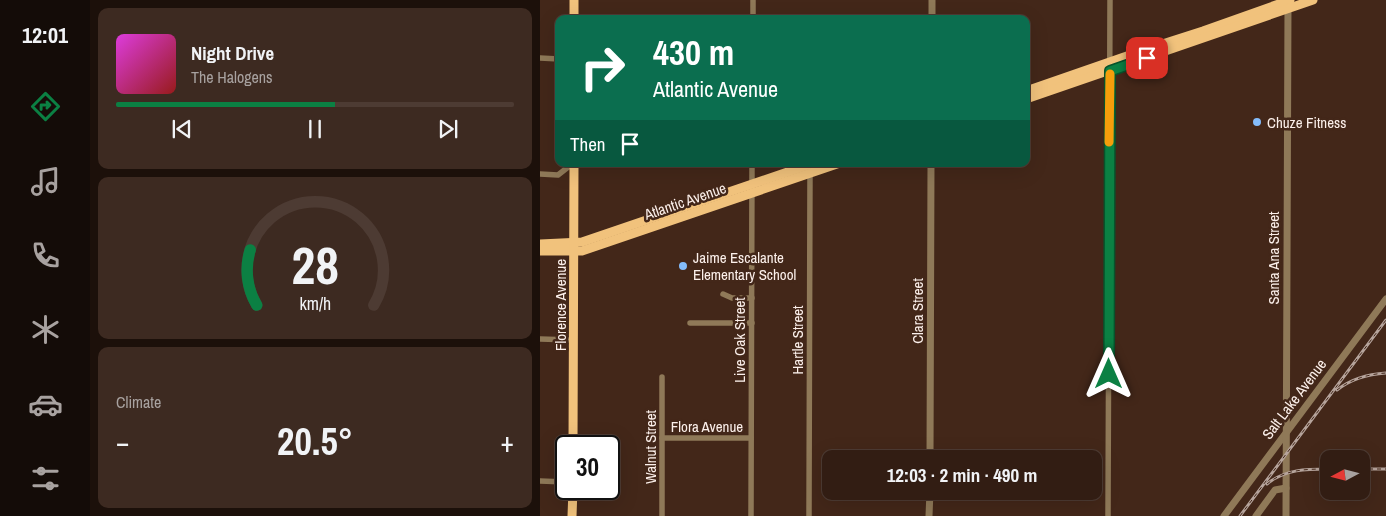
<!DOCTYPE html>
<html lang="en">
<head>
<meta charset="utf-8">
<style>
  :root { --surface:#321d13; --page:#3d2a21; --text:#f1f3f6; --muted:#a8a2a0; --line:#4d3b33; --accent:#0b8043 }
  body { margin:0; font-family:"Archivo Narrow",sans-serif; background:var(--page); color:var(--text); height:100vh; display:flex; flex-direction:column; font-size:19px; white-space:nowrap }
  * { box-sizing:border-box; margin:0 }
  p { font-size:16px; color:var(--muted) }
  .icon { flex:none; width:28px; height:28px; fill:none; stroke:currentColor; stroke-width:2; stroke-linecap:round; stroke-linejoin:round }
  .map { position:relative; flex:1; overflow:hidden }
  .side { display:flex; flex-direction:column; gap:8px; padding:8px; background:#1c100a; width:450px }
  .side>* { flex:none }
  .hud { position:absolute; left:15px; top:15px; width:475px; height:152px; border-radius:10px; box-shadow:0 5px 20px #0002,0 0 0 1px var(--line); background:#0b6e4f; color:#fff; overflow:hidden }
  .needle { width:32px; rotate:263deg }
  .buttons { position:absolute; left:780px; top:450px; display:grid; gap:10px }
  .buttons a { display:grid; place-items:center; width:50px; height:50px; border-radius:10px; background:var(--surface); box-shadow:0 5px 20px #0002,0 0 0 1px var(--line); font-size:25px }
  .speed { position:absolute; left:15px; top:435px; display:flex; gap:10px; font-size:25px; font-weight:700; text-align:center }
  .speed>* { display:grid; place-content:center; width:65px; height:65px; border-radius:50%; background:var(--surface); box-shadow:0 5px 20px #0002,0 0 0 1px var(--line); line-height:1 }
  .speed .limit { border:2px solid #111; border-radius:8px; background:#fff; color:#111 }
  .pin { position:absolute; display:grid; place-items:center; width:42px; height:42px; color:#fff; margin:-21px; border-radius:10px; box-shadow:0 2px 8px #0006 }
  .me { position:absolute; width:55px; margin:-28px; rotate:0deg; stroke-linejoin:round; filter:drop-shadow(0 0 4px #0008) }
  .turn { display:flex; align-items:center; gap:18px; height:105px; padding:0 15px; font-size:22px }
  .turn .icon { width:65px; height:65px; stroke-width:2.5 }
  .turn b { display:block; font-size:35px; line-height:42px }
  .then { display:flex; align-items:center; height:48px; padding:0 15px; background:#0003; gap:10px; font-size:19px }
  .big { font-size:38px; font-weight:700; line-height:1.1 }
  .side .card { flex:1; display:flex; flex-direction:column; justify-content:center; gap:8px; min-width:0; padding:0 18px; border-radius:10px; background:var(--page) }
  .side .dial { align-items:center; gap:0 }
  .dial svg { height:130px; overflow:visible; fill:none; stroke:var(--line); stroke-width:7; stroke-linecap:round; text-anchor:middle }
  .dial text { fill:var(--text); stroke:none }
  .song { display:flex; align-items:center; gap:15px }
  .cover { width:60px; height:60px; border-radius:8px; background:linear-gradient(135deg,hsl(300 70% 55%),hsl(0 70% 35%)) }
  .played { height:5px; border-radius:2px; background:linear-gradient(90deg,var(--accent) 55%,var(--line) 55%) }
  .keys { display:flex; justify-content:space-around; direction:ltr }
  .heat { display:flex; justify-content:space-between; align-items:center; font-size:28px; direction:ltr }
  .trip { position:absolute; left:282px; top:450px; width:280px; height:50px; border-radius:10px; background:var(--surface); box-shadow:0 5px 20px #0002,0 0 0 1px var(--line); font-weight:700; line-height:50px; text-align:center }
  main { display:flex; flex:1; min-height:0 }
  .dock { display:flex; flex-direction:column; width:90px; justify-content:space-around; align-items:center; background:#140c08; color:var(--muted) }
  .dock .icon { width:35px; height:35px }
  .dock .selected { color:var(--accent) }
  .dock b { font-size:22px; color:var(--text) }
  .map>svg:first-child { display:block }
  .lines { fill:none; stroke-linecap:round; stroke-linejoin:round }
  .minor { stroke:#8f7958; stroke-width:5.5 }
  .tertiary { stroke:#8f7958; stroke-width:7 }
  .primary { stroke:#f1c27c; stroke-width:9 }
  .rail-casing { stroke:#b6a49c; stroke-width:3 }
  .rail { stroke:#432719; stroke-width:1; stroke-dasharray:4; stroke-linecap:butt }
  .route-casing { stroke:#07532c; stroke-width:12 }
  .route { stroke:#0b8043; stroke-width:9 }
  .slow { stroke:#f59e0b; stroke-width:9 }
  .poi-dot { fill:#84bcfb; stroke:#432719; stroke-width:2 }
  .labels { text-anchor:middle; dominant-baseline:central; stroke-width:5; stroke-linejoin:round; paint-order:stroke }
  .poi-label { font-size:15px; fill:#fcf0eb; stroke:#432719; text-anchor:start }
  .street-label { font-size:15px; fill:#fcf0eb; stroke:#432719 }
</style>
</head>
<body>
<main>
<nav class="dock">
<b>12:01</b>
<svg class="icon selected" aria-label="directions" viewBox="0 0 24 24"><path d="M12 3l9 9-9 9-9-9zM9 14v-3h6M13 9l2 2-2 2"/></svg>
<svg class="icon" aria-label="music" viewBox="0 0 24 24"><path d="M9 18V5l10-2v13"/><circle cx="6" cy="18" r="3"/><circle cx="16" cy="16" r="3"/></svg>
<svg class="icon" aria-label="phone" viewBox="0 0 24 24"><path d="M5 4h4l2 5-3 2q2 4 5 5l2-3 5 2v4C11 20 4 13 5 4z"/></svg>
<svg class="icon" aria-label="climate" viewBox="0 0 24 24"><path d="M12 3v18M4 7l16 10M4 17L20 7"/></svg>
<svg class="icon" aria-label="car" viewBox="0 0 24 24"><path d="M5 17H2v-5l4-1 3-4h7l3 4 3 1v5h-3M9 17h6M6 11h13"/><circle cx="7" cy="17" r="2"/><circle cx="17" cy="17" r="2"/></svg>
<svg class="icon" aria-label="filters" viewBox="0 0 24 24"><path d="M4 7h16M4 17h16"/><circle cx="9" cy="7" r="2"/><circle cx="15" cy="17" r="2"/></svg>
</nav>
<section class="side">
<div class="card">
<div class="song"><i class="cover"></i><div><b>Night Drive</b><p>The Halogens</p></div></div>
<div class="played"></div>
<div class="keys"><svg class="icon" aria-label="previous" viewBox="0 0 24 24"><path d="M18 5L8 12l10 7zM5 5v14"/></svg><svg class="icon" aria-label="pause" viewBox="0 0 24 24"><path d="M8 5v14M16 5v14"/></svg><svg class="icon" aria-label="next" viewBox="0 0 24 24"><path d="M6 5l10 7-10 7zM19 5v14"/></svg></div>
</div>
<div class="card dial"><svg viewBox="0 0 100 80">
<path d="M14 69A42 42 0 1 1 86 69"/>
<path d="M14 69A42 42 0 0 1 10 35" stroke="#0b8043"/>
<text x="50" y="56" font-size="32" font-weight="700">28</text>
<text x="50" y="72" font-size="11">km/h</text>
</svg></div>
<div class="card"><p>Climate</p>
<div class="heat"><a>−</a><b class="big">20.5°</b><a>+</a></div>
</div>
</section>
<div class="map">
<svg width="846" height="516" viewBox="0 0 846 516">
  <rect width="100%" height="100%" fill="#432719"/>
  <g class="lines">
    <!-- minor -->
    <g class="minor">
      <path d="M213 19V0"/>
      <path d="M0 58 19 59"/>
      <path d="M0 174 18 175 32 164"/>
      <path d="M183 294 192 298H212"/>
      <path d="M150 323H212"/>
      <path d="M0 339 33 340"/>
      <path d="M122 438H211"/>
      <path d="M0 481 26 482"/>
      <path d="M122 516V377"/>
      <path d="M211 516 212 164"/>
      <path d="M269 516 270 171"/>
      <path d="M568 516 570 0"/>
    </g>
    <!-- tertiary -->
    <g class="tertiary">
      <path d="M392 19V0"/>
      <path d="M390 459 391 164"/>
      <path d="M389 516 390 491"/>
      <path d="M684 516 846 299"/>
      <path d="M716 516 735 490 746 488"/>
      <path d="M746 516 748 5"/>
    </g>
    <!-- primary -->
    <g class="primary">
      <path d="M34 19V0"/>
      <path d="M486 91 610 48 663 31 750 0"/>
      <path d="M486 99 773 0"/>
      <path d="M0 244 42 242 271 164"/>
      <path d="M0 251H42L297 164"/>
      <path d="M33 446 34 164"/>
      <path d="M32 516 33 489"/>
    </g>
    <defs>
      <g id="rail">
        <path d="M797 390C811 379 829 374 846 373"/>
        <path d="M821 469H846"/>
        <path d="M727 484C745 469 767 469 789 469"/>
        <path d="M700 516 846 320"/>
      </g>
    </defs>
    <!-- rail casing -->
    <use href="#rail" class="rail-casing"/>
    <!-- rail -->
    <use href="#rail" class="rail"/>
  </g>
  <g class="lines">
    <defs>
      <path id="route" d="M569 374 570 71 607 58"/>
    </defs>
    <!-- route casing -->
    <use href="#route" class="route-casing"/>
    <!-- route -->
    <use href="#route" class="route"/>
    <!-- slow -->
    <path class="slow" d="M569 142 570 74"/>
  </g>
  <!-- markers -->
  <g class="poi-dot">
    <circle cx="717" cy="122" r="5"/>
    <circle cx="143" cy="266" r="5"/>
  </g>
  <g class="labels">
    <!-- poi labels -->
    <g class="poi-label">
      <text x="727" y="122">Chuze Fitness</text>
      <text x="153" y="257">Jaime Escalante<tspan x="153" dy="17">Elementary School</tspan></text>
    </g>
    <!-- street labels -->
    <g class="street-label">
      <text transform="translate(145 201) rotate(-19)">Atlantic Avenue</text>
      <text transform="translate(733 258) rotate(-90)">Santa Ana Street</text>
      <text transform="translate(20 305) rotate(-90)">Florence Avenue</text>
      <text transform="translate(377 311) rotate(-90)">Clara Street</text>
      <text transform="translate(199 340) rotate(-90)">Live Oak Street</text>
      <text transform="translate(257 340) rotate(-90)">Hartle Street</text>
      <text transform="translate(754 399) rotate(-53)">Salt Lake Avenue</text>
      <text x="167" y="426">Flora Avenue</text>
      <text transform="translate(110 447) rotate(-90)">Walnut Street</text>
    </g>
  </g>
</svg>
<div class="buttons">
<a><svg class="needle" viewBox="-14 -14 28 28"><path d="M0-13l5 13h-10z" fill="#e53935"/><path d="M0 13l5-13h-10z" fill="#a8a2a0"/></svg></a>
</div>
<div class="speed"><div class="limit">30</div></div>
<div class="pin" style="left:607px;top:58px;background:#d93025"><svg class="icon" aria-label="arrive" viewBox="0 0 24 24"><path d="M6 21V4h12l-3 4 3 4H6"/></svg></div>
<svg class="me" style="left:569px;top:374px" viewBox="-20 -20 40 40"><path d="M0-17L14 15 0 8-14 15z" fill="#0b8043" stroke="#fff" stroke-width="4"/></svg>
<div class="trip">12:03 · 2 min · 490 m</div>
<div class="hud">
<div class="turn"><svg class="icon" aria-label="right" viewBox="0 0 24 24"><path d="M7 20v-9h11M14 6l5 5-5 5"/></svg><div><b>430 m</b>Atlantic Avenue</div></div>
<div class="then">Then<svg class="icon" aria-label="arrive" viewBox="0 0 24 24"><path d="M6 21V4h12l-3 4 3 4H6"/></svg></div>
</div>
</div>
</main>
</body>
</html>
